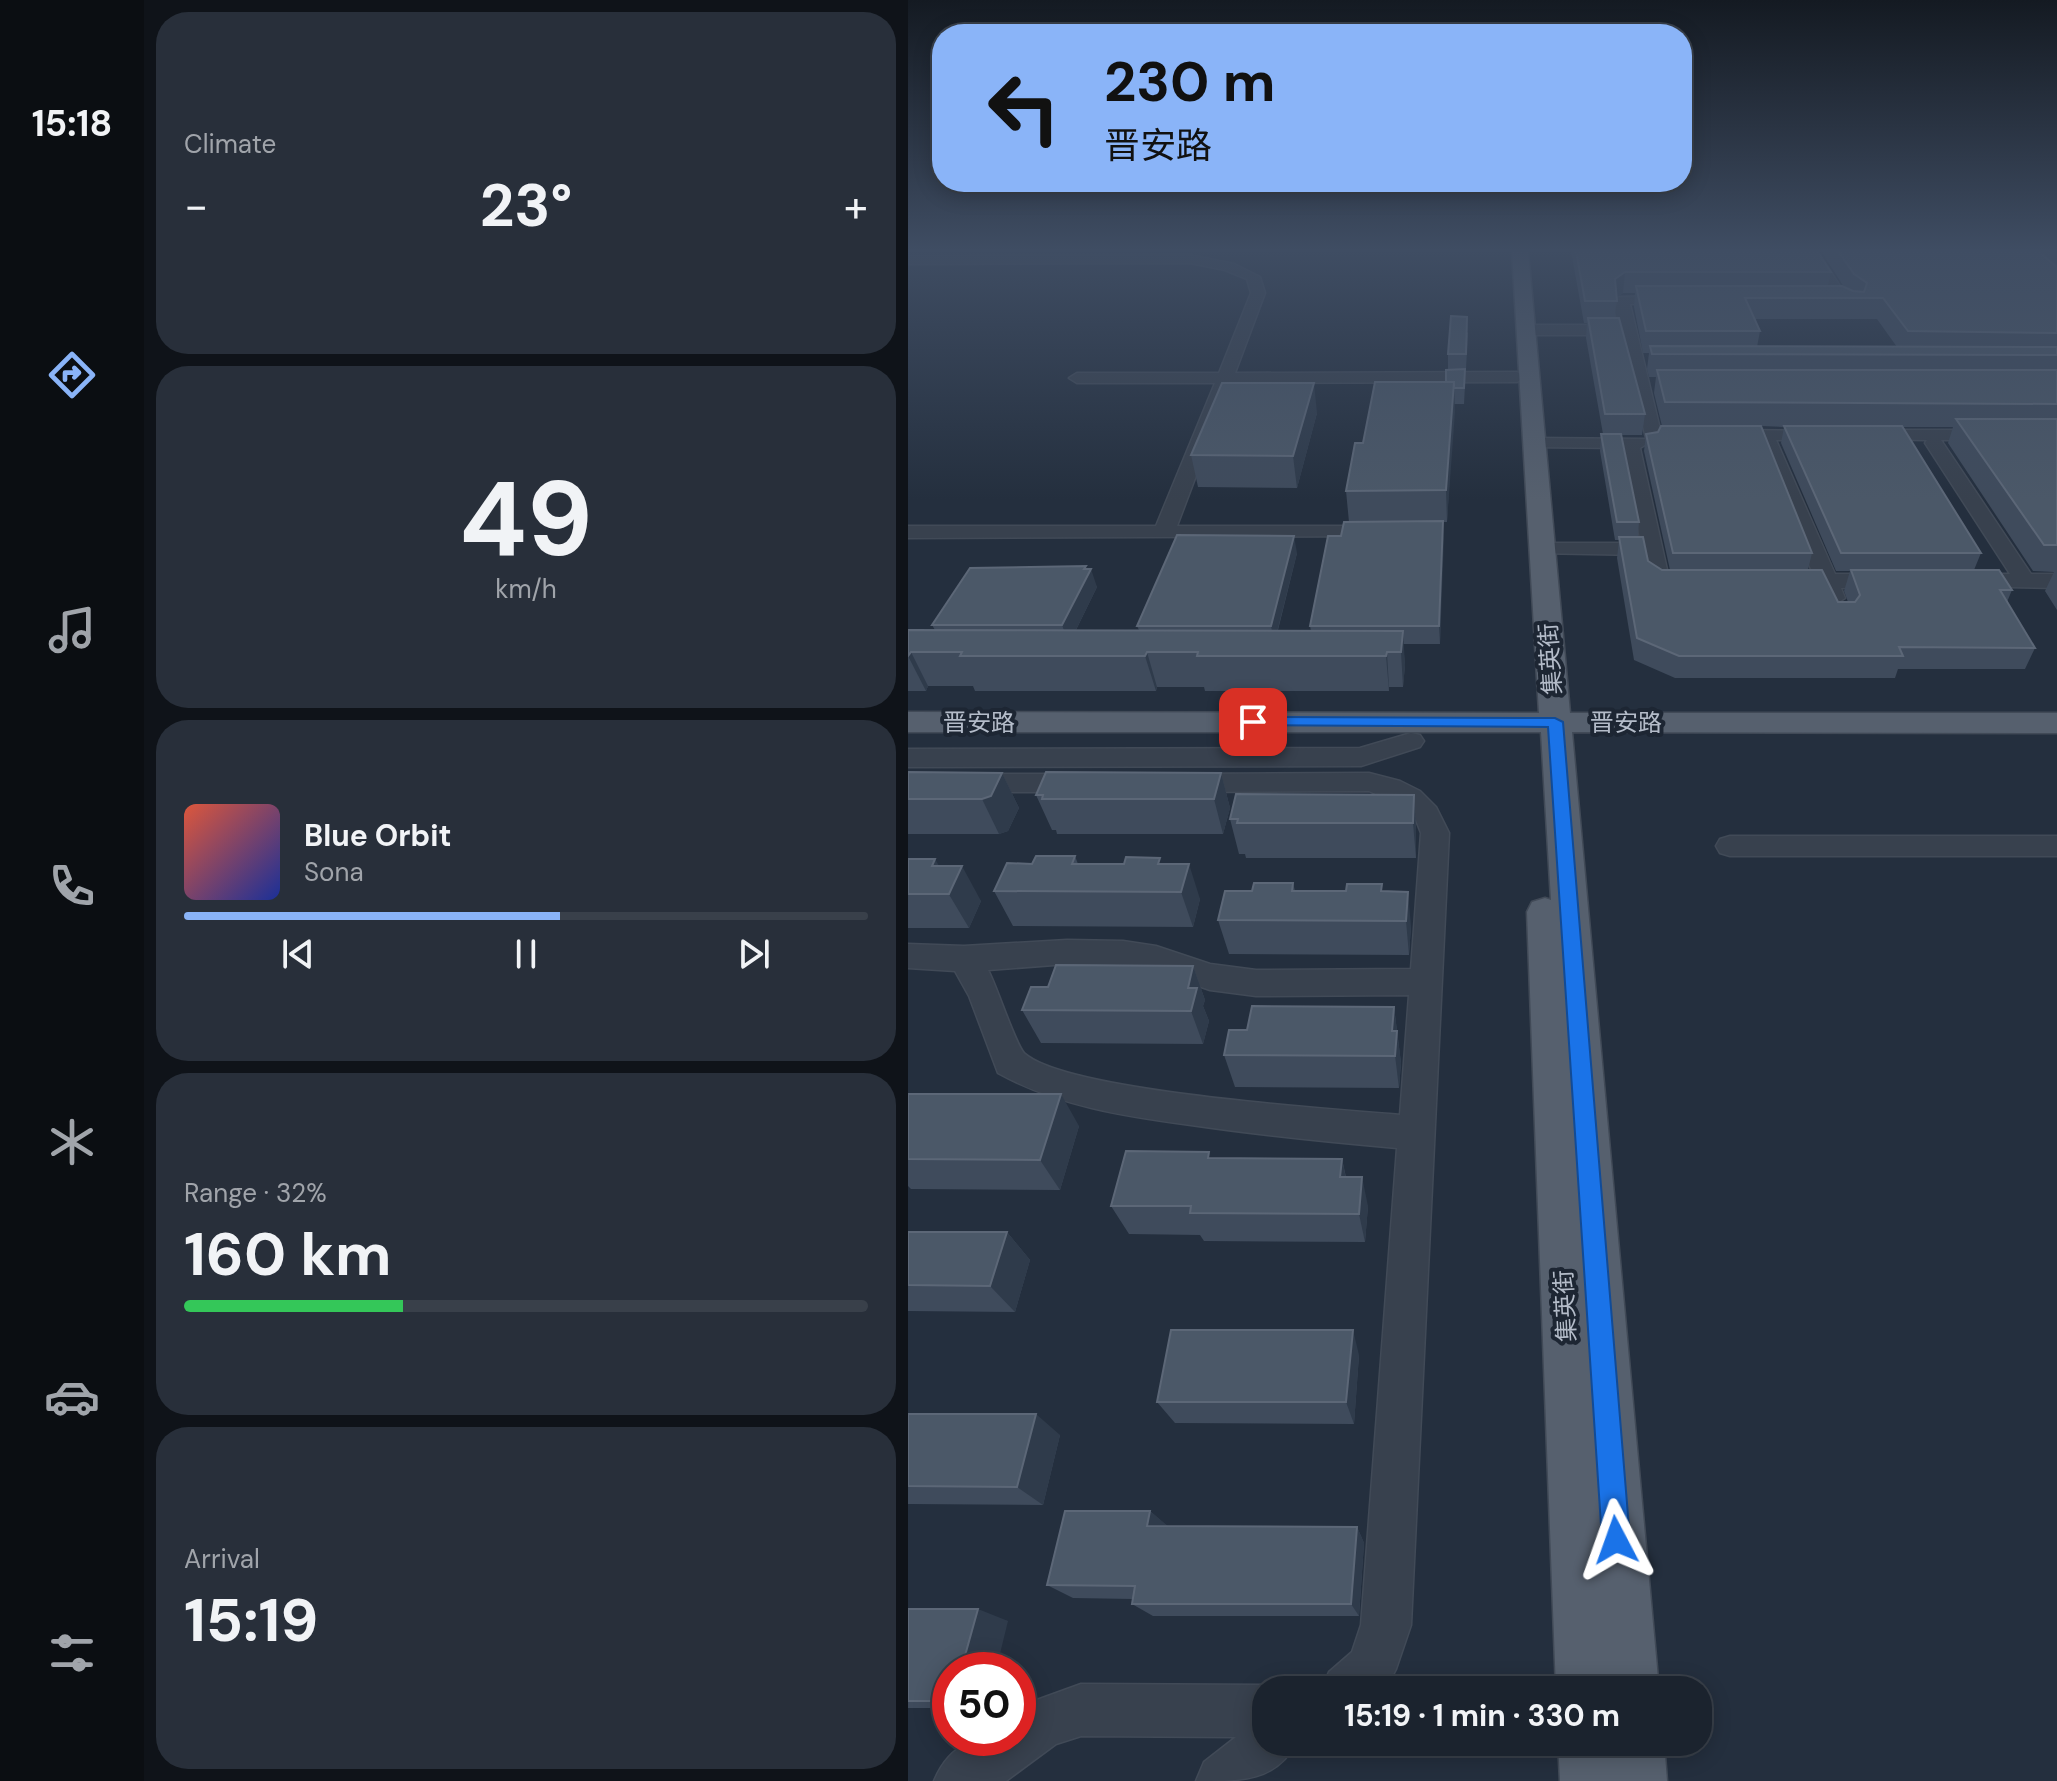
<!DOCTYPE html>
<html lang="en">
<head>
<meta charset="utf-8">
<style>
  :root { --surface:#1b232e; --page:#282f3a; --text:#f1f3f6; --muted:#a0a4aa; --line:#39404a; --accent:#8ab4f8 }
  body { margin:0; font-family:"DM Sans","Noto Sans SC",sans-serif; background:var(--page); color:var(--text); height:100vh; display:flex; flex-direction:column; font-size:30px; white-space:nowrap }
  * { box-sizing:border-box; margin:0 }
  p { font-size:26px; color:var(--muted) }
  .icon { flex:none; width:44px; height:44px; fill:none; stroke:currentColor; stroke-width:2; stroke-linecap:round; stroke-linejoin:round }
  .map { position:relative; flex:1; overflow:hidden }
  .side { display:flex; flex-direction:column; gap:12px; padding:12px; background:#0f1319; width:764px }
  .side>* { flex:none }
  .guide { position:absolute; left:24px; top:24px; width:760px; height:168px; border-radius:32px; box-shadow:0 4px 20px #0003,0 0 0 2px var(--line); background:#8ab4f8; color:#111; overflow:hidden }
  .speed { position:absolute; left:24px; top:1652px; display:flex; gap:16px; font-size:40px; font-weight:700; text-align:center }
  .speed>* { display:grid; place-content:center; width:104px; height:104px; border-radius:50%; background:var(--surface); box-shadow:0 4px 20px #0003,0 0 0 2px var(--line); line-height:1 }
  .speed .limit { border:12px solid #d22; background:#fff; color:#111 }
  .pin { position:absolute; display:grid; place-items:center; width:68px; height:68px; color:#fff; margin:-34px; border-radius:16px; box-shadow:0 4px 12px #0006 }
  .me { position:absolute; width:88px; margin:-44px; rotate:356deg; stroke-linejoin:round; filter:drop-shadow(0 0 6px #0008) }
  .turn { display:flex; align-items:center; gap:28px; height:168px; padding:0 40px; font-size:36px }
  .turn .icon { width:104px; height:104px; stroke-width:2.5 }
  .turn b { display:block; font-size:56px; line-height:68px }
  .big { font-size:60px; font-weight:700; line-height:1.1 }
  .side .widget { flex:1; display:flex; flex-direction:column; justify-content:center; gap:12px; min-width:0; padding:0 28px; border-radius:32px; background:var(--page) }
  .side .dial { align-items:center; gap:0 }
  .dial b { font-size:104px; line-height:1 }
  .song { display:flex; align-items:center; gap:24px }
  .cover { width:96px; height:96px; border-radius:12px; background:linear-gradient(135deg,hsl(10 70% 55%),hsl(230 70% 35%)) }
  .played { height:8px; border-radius:4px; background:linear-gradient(90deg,var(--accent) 55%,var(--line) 55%) }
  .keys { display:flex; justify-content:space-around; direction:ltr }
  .heat { display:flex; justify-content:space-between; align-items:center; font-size:44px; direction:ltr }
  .charge { height:12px; border-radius:6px; background:linear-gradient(90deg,#34c759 32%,var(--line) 0) }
  .trip { position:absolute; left:344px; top:1676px; width:460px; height:80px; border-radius:32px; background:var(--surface); box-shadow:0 4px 20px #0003,0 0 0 2px var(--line); font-weight:700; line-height:80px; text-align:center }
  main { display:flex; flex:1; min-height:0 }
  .menu { display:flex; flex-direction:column; width:144px; justify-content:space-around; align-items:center; background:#0b0e12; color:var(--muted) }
  .menu .icon { width:56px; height:56px }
  .menu .active { color:var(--accent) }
  .menu b { font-size:36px; color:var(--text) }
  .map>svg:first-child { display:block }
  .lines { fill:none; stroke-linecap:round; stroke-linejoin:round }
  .minor-casing { stroke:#414a57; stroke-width:3 }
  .major-casing { stroke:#414a57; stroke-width:3 }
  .minor { fill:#38414e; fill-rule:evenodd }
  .major { fill:#56606e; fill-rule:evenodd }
  .wall { fill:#3f4b5c; fill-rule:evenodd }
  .shaded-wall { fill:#2f3b4b }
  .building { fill:#4b5868; stroke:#5c6777; stroke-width:2 }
  .route { fill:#1a73e8; stroke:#114b97; stroke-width:2 }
  .labels { text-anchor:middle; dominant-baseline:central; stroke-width:8; stroke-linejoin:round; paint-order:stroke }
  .street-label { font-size:24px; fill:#b4bcc9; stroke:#1d2633 }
</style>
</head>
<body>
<main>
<nav class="menu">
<b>15:18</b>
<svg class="icon active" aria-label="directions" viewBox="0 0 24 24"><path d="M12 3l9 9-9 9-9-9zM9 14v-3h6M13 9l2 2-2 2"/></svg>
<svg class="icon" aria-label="music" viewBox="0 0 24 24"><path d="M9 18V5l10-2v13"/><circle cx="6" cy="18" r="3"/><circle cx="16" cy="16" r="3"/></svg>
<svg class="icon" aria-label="phone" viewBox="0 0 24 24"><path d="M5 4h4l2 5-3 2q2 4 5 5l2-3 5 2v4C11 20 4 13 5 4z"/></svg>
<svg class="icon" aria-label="climate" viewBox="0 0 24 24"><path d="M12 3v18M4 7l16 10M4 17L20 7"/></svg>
<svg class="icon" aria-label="car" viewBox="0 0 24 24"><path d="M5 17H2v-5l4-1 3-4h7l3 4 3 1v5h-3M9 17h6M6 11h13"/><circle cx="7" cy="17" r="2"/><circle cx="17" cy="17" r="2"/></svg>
<svg class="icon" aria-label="filters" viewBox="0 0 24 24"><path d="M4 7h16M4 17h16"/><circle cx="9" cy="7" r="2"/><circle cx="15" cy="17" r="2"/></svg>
</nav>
<section class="side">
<div class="widget"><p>Climate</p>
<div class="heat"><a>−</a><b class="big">23°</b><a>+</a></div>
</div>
<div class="widget dial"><b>49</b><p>km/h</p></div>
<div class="widget">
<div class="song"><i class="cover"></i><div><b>Blue Orbit</b><p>Sona</p></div></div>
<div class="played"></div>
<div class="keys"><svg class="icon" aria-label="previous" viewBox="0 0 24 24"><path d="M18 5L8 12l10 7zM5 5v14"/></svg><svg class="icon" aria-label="pause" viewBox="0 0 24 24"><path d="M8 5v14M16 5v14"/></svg><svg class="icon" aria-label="next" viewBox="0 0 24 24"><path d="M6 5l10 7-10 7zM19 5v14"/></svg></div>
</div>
<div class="widget"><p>Range · 32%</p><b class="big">160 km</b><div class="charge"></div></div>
<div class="widget"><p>Arrival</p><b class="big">15:19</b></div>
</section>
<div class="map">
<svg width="1149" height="1781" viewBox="0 0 1149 1781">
  <rect width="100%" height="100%" fill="#242f3e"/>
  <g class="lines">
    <defs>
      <g id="minor">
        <path d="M896 251H909L941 300 951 304V310L931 306Z"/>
        <path d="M282 255 326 264 352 277 357 293 327 373 609 372 617 377 609 382 323 383 269 526H473L483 532 480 536 0 538V526H248L307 383H169L161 378 169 373H311L343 293 339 279 317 270 282 263 0 264V256Z"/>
        <path d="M766 296 771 297V303L722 304 752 429 921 431 924 435 921 439 915 440H868L927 574H979L990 581 987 586 933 588 937 598 926 605 918 603 911 588 871 586 868 581 871 576 905 574 852 443 854 440 738 438 712 335H618L610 330 618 325H710L707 311 710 297Z"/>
        <path d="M959 430H1149V440H1033L1123 574H1149V588L1051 586 1048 581 1059 574H1102L1017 443 1019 440 953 439 950 435 953 431Z"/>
        <path d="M627 438 737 439 740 443 732 448 760 574 783 576 786 581 783 586H743L735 555 627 553 624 549 634 543H733L714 448 621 447 618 443Z"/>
        <path d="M503 733 512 735 516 741 512 747 453 766 0 767V749L452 748Z"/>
        <path d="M461 773 492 781 512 791 528 807 541 833 503 1625 488 1669 477 1690H413L421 1672 444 1652 453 1625 489 1148C420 1142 351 1135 283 1125 216 1116 150 1106 90 1073L61 996 47 971 0 968V944L56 946 159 940 215 941 248 946 302 964 348 970 503 969 513 833 508 820 492 805 461 791 276 792 266 789 262 783 266 777 276 774ZM159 964 215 965 247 971 302 990 348 996 501 995 492 1115C423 1109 161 1092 117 1054 108 1047 89 986 80 970Z"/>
        <path d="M0 774H172L182 777 186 783 182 789 172 792H0Z"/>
        <path d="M822 836H1149V856H822L812 853 808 846 812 839Z"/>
        <path d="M173 1684 358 1685 370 1690H358V1742H389C368 1781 335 1781 288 1781L296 1762 328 1737 173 1736 148 1744 98 1781H26C44 1739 70 1738 110 1738V1708L115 1705Z"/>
      </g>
      <g id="major">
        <path d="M604 251H620L662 713H1149V733L664 732 751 1690H648L619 912 624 902 637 898 643 900 633 732H0V712L631 713Z"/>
        <path d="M650 1742H756L759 1781H652Z"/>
      </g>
    </defs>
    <!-- minor casing -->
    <use href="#minor" class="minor-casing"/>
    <!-- major casing -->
    <use href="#major" class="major-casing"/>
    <!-- minor -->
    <use href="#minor" class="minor"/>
    <!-- major -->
    <use href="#major" class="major"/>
  </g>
  <!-- wall -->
  <g class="wall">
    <path d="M663 251H909L923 272 920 286 936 287 913 251H1149V610L1137 591 1146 572 1125 571 1040 443 1045 427H994L1073 553 1066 570 1104 590 1099 602 1127 648 1117 669H990L987 678H767L726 660 709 558 711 540H707L692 451 693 434H695L678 338 679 323H676ZM715 293H727L726 307 735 353H741L739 369 741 377H748L746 393 754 426 750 432 738 434 736 451 762 570H754L740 561 730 537 731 522 713 435H734L737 414 707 318 708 298ZM846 319H969L989 347H849L852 331ZM853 426 876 427 873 443 928 571H942L936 591 940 602H930L900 570 904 553Z"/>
    <path d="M560 332 558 369H540V354Z"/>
    <path d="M467 382 557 385 556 404H546L539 522H535L532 644H495L497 665 495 687H481V691H297L296 687H249L248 691H67L65 686H20L18 691H0V630H27L24 625 178 569 189 587 168 630H231L229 626 389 553 370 630 403 631 402 626 433 536 441 522 438 491 455 443Z"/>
    <path d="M409 413 389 488 290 487 283 455Z"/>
    <path d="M0 772 94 773 111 808 100 831 91 834H0Z"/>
    <path d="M313 773 322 808 315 834H149L148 830H144L128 795Z"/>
    <path d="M506 795 508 830V858H338L337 854H331L322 819Z"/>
    <path d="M167 856 170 864H255L292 899 285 927 105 926 86 891 124 864Z"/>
    <path d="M0 859 31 866 73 901 61 928H0Z"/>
    <path d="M385 883 387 891H438L474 884V891L503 926 501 955 321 954 310 920 344 891Z"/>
    <path d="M285 966 297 1000 295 1006 301 1021 295 1044 133 1043 114 1010 140 987Z"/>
    <path d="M486 1007 493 1063 491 1088 327 1087 316 1055 339 1030Z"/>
    <path d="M0 1094 171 1126 152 1190 3 1189 0 1186Z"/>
    <path d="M304 1158 434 1159 438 1177 460 1206 457 1242 296 1241 292 1235 221 1234 203 1206Z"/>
    <path d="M0 1232H99L122 1260 107 1312 0 1311Z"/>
    <path d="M451 1355 446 1424 267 1423 249 1402Z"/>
    <path d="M0 1414 152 1435 135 1505 0 1504Z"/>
    <path d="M242 1511 259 1526 449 1527 456 1543 451 1616H245L224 1604 225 1599 165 1598 139 1585Z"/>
    <path d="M0 1609 100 1621 42 1670V1708H0Z"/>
  </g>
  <!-- shaded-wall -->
  <g class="shaded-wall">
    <path d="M717 272 715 293 705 300 707 279Z"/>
    <path d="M546 382 547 412 539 522 538 490Z"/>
    <path d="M406 383 409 413 389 488 385 456Z"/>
    <path d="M535 521 536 539 532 644 531 626Z"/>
    <path d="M386 536 389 553 366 644 363 626Z"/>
    <path d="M178 566 180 575 183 569 189 587 161 644 154 625Z"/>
    <path d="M495 631 497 665 495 687 493 652Z"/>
    <path d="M3 652 20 686 18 691 0 656Z"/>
    <path d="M239 652 249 687 248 691 237 656Z"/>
    <path d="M479 652 481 687V691L478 656Z"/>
    <path d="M94 773 111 808 100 831 91 834 74 799Z"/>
    <path d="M313 773 322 808 315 834 306 799Z"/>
    <path d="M506 795 508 830V858L505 823Z"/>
    <path d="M27 859 44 888 54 866 73 901 61 928 24 866Z"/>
    <path d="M281 864 292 899 285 927 273 892Z"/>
    <path d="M500 892 503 926 501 955 498 921Z"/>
    <path d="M285 966 297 1000 295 1006 301 1021 295 1044 283 1011 280 988Z"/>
    <path d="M486 1007 493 1063 491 1088 484 1031Z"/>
    <path d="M153 1094 171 1126 152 1190 132 1160Z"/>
    <path d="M434 1159 440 1189 432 1177Z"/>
    <path d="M454 1177 460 1206 457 1242 451 1214Z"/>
    <path d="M99 1232 122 1260 107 1312 82 1286Z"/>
    <path d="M445 1330 451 1355 446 1424 438 1402Z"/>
    <path d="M128 1414 152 1435 135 1505 109 1487Z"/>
    <path d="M242 1511 261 1527 239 1526Z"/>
    <path d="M449 1527 456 1543 451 1616 443 1604Z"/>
    <path d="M70 1609 100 1621 88 1670H53Z"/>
  </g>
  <!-- building -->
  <g class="building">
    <path d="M668 251H909L923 272H717L707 279 709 301H677Z"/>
    <path d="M930 251H1130L1149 267V333L1000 331 975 298H837L852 331H738L728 286H934L945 291 956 292 959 283 946 274Z"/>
    <path d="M543 316 559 317 558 354H540Z"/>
    <path d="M680 318H711L737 414H697Z"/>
    <path d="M742 346 1149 347V355L744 354Z"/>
    <path d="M557 369 556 388H546V382H538V370Z"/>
    <path d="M749 370H1149V404L757 402Z"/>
    <path d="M467 382H546L538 490 438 491 447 443H455Z"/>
    <path d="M314 383H406L385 456 283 455Z"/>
    <path d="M1048 419H1149V545H1136Z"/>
    <path d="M753 426H853L904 553H765L738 434 750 432Z"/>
    <path d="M876 426H994L1073 553H933Z"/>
    <path d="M693 434H713L731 522H709Z"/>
    <path d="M535 521 531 626H402L420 536H433L436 522Z"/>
    <path d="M269 535 386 536 363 626H229Z"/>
    <path d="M711 537H735L740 561 754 570H914L930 602H947L952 595 943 570H1091L1104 590H1092L1127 648 991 647 995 656H771L729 638Z"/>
    <path d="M178 566 176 569H183L154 625H24L62 568Z"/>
    <path d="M0 630 495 631 493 652H479L478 656H289L290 652H239L237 656H52L54 652H3L0 656Z"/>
    <path d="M0 772 94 773 83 796 74 799H0Z"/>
    <path d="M138 772 313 773 306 799H134L135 795H128Z"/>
    <path d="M328 794 506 795 505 823H329L330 819H322Z"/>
    <path d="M128 856H167L164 864H216L218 857 252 858 250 864H281L273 892 86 891 99 863 124 864Z"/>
    <path d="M0 859H27L24 866H54L41 894H0Z"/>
    <path d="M346 883H385L384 891H438L439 884H474L473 891 500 892 498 921 310 920 317 891H344Z"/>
    <path d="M148 965 285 966 280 988H289L283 1011 114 1010 123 987H140Z"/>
    <path d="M344 1006 486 1007 484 1031H489L487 1056 316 1055 321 1030H339Z"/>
    <path d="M0 1094H153L132 1160 0 1159Z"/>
    <path d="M218 1151 301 1152 300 1158 434 1159 432 1177H454L451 1214 282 1213 283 1206H203Z"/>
    <path d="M0 1232H99L82 1286 0 1285Z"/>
    <path d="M263 1330H445L438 1402H249Z"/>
    <path d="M0 1414H128L109 1487 0 1486Z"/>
    <path d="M157 1511H242L239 1526 449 1527 443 1604H224L227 1586 139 1585Z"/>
    <path d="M0 1609H70L53 1670H42V1701H0Z"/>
  </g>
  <!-- sky -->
  <linearGradient id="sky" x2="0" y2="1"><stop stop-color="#141a22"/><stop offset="0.5" stop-color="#3f4d63"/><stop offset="1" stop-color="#3f4d63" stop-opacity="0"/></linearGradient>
  <rect width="1149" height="500" fill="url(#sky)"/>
  <!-- route -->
  <path class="route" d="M345 717 647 718 655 722 722 1540 718 1550 708 1554 698 1550 694 1540 640 727 339 725V719Z"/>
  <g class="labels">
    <!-- street labels -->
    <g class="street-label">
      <text transform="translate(642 659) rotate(-94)">集英街</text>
      <text x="71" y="722">晋安路</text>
      <text x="718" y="722">晋安路</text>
      <text transform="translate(657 1306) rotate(-93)">集英街</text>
    </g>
  </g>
</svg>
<div class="speed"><div class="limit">50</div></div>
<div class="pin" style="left:345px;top:722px;background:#d93025"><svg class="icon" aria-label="arrive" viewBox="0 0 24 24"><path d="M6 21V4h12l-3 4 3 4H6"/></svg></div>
<svg class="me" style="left:708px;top:1540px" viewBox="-20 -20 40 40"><path d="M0-17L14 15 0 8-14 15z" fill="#1a73e8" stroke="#fff" stroke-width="4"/></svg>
<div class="trip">15:19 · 1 min · 330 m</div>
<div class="guide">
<div class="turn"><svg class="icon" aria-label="left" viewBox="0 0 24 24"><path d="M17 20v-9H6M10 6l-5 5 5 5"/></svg><div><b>230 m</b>晋安路</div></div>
</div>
</div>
</main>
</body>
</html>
